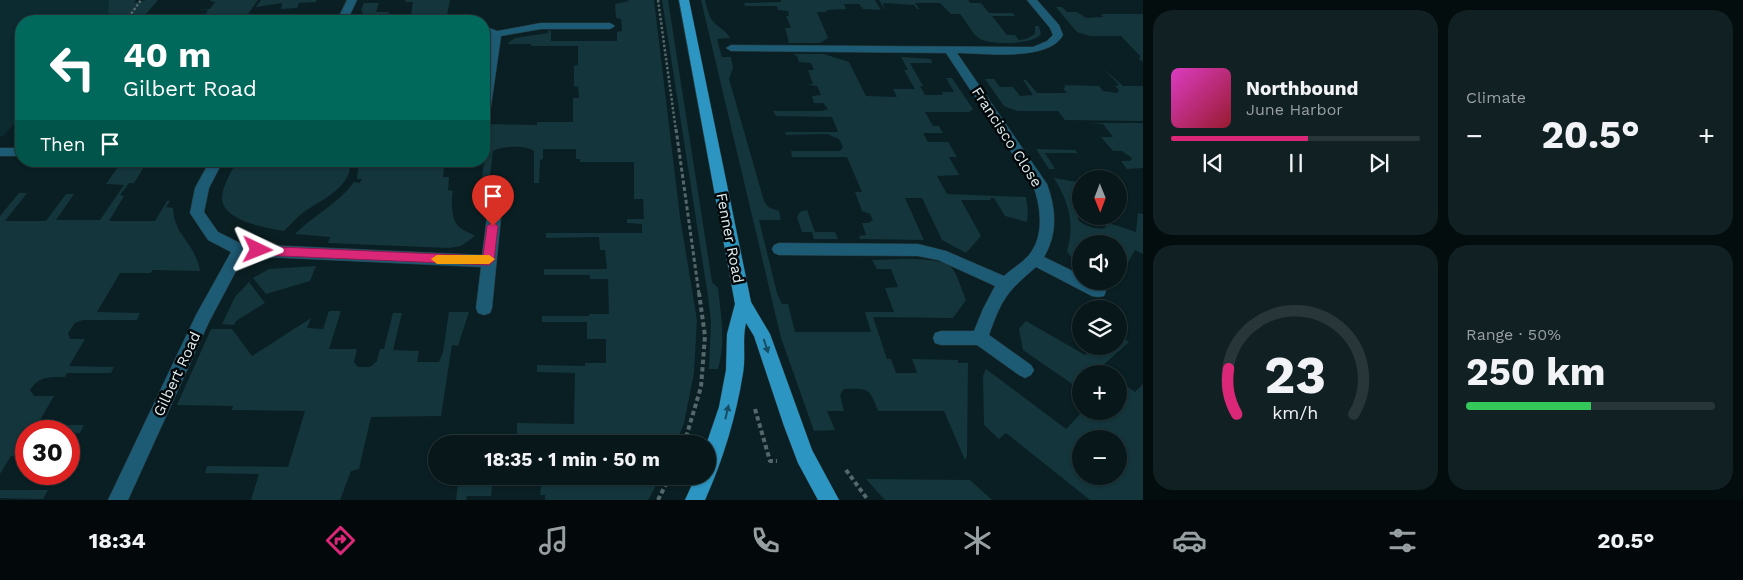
<!DOCTYPE html>
<html lang="en">
<head>
<meta charset="utf-8">
<style>
  :root { --surface:#08171a; --page:#112023; --text:#f1f3f6; --muted:#989fa2; --line:#293639; --accent:#db2777 }
  body { margin:0; font-family:"Work Sans",sans-serif; background:var(--page); color:var(--text); height:100vh; display:flex; flex-direction:column; font-size:19px; white-space:nowrap }
  * { box-sizing:border-box; margin:0 }
  p { font-size:16px; color:var(--muted) }
  .icon { flex:none; width:28px; height:28px; fill:none; stroke:currentColor; stroke-width:2; stroke-linecap:round; stroke-linejoin:round }
  .map { position:relative; flex:1; overflow:hidden }
  .side { display:flex; flex-direction:column; gap:10px; padding:10px; background:#040d0e; width:600px }
  .side>* { flex:none }
  .top-card { position:absolute; left:15px; top:15px; width:475px; height:152px; border-radius:20px; box-shadow:0 1px 4px #0004,0 0 0 1px var(--line); background:#00695c; color:#fff; overflow:hidden }
  .needle { width:32px; rotate:179deg }
  .fabs { position:absolute; left:1072px; top:170px; display:grid; gap:10px }
  .fabs a { display:grid; place-items:center; width:55px; height:55px; border-radius:50%; background:var(--surface); box-shadow:0 1px 4px #0004,0 0 0 1px var(--line); font-size:25px }
  .speed { position:absolute; left:15px; top:420px; display:flex; gap:10px; font-size:25px; font-weight:700; text-align:center }
  .speed>* { display:grid; place-content:center; width:65px; height:65px; border-radius:50%; background:var(--surface); box-shadow:0 1px 4px #0004,0 0 0 1px var(--line); line-height:1 }
  .speed .limit { border:8px solid #d22; background:#fff; color:#111 }
  .pin { position:absolute; display:grid; place-items:center; width:42px; height:42px; color:#fff; margin:-51px -21px; border-radius:50% 50% 50% 0; rotate:-45deg; box-shadow:0 0 5px #0007 }
  .pin .icon { rotate:45deg }
  .me { position:absolute; width:55px; margin:-28px; rotate:92deg; stroke-linejoin:round; filter:drop-shadow(0 0 4px #0008) }
  .turn { display:flex; align-items:center; gap:18px; height:105px; padding:0 25px; font-size:22px }
  .turn .icon { width:65px; height:65px; stroke-width:2.5 }
  .turn b { display:block; font-size:35px; line-height:42px }
  .then { display:flex; align-items:center; height:48px; padding:0 25px; background:#0003; gap:10px; font-size:19px }
  .big { font-size:38px; font-weight:700; line-height:1.1 }
  .side .widget { flex:1; display:flex; flex-direction:column; justify-content:center; gap:8px; min-width:0; padding:0 18px; border-radius:20px; background:var(--page) }
  .side .dial { align-items:center; gap:0 }
  .dial svg { height:130px; overflow:visible; fill:none; stroke:var(--line); stroke-width:7; stroke-linecap:round; text-anchor:middle }
  .dial text { fill:var(--text); stroke:none }
  .song { display:flex; align-items:center; gap:15px }
  .cover { width:60px; height:60px; border-radius:8px; background:linear-gradient(135deg,hsl(310 70% 55%),hsl(350 70% 35%)) }
  .played { height:5px; border-radius:2px; background:linear-gradient(90deg,var(--accent) 55%,var(--line) 55%) }
  .keys { display:flex; justify-content:space-around; direction:ltr }
  .heat { display:flex; justify-content:space-between; align-items:center; font-size:28px; direction:ltr }
  .charge { height:8px; border-radius:4px; background:linear-gradient(90deg,#34c759 50%,var(--line) 0) }
  .side .tiles { flex:1; display:grid; gap:10px; grid-template-columns:repeat(2,1fr) }
  .trip { position:absolute; left:428px; top:435px; width:288px; height:50px; border-radius:25px; background:var(--surface); box-shadow:0 1px 4px #0004,0 0 0 1px var(--line); font-weight:700; line-height:50px; text-align:center }
  .tab-bar { display:flex; height:80px; justify-content:space-around; align-items:center; background:#03090a; color:var(--muted) }
  .tab-bar .icon { width:35px; height:35px }
  .tab-bar .active { color:var(--accent) }
  .tab-bar b { font-size:22px; color:var(--text) }
  main { display:flex; flex:1; min-height:0 }
  .map>svg:first-child { display:block }
  .built { fill:#0b2b31 }
  .green { fill:#14353b; fill-rule:evenodd }
  .lines { fill:none; stroke-linecap:round; stroke-linejoin:round }
  .minor-casing { stroke:#283c3f; stroke-width:1 }
  .major-casing { stroke:#283c3f; stroke-width:1 }
  .path-far2 { stroke:#55676a; stroke-width:2.5; stroke-dasharray:2.5 2; stroke-linecap:butt }
  .path-far1 { stroke:#55676a; stroke-width:3; stroke-dasharray:4 2.5; stroke-linecap:butt }
  .path { stroke:#55676a; stroke-width:4; stroke-dasharray:4.5 3; stroke-linecap:butt }
  .minor { fill:#1d5a74; fill-rule:evenodd }
  .major { fill:#2d95c1; fill-rule:evenodd }
  .oneway { fill:#184e65 }
  .route { fill:#db2777; stroke:#8e194d }
  .slow { fill:#f59e0b }
  .labels { text-anchor:middle; dominant-baseline:central; stroke-width:5; stroke-linejoin:round; paint-order:stroke }
  .street-label { font-size:15px; fill:#dfebee; stroke:#020809 }
</style>
</head>
<body>
<main>
<div class="map">
<svg width="1143" height="500" viewBox="0 0 1143 500">
  <rect width="100%" height="100%" fill="#0a1f23"/>
  <!-- built -->
  <path class="built" d="M0 0H127L105 21H21V116L3 136H0Z"/>
  <!-- green -->
  <g class="green">
    <path d="M109 0H136L134 3 146 0H158L140 21H105L108 18Z"/>
    <path d="M211 0H258L243 21H184L187 18H203L208 10H196L210 9 215 2 210 1Z"/>
    <path d="M261 0H317L316 2 299 3 297 8 281 9 282 3 256 7Z"/>
    <path d="M406 0H450L447 15H411L413 2H405Z"/>
    <path d="M624 0H654L680 217 697 320 694 373 684 423 676 444H549L550 434H517V423L574 424 575 373 537 372V365L585 366V363H606V339H587V322H542V316H589V314H609L608 279H590V275H544V269H607L605 250H600L599 237 546 238V233H642V224L627 223V219H644L643 199H634V162H580V159H576V149H543V159L540 160 539 183H534V151C525 145 502 146 493 151L489 183H481L486 149 484 148V124L537 125V122H573V98H579L578 87 574 86V66L578 65V46H531V44H508L509 42 515 38 548 33V30L551 31V41H617V32L622 31 621 19 616 18 615 4 630 1Z"/>
    <path d="M662 0H668L712 282 718 288C721 315 726 343 718 369H709L711 321 707 290Z"/>
    <path d="M701 0H705C707 7 708 14 712 20 717 27 726 30 730 38L717 39 722 57H731L733 68 729 79 764 201 768 207 779 211 781 220H759L777 293 782 304H788L795 332H871L865 312H894L885 288 898 287 891 269H877L872 260C889 260 940 255 952 268 958 276 962 291 966 300L953 318 873 317 887 359H891L896 373H917L912 359 958 360V363H968L967 456 965 460 944 411H878C870 388 868 388 844 389L840 395 844 411H827L835 430 814 431 781 338Z"/>
    <path d="M781 0H875L881 10 863 9 859 4H844L846 9 826 10 827 12H817L828 38 820 43H789L785 28H791L786 16H789L788 11 778 10 777 6H745L744 3 781 2Z"/>
    <path d="M879 0H968L970 3H981L989 13H1013L1015 16H992L1007 35H1015L1019 40 1026 39 1035 34V26H1039L1041 34C1033 45 992 45 980 39 973 35 966 21 960 14H951L940 3H915L919 9H917L914 5 883 3 885 10Z"/>
    <path d="M364 3H379L376 12H389L388 16 363 14 361 10Z"/>
    <path d="M1056 7H1062L1067 12H1077L1086 18 1103 17 1101 14H1143V62L1138 58 1141 57 1121 36H1090L1077 32Z"/>
    <path d="M793 54H824L849 62 866 96 897 97 893 89H915L904 70H908L901 57 931 59 932 63H910L923 86H920L925 95H943L942 92H954L946 78H952L973 109 969 112H925L933 126H939L943 133H923L928 142H948L957 157H949L959 175 937 176 947 194 1026 197 1028 213 1027 222 1005 216 994 198H990L991 200H961L981 236 966 253 942 240 922 198H905L924 240 860 239 859 236 866 235 862 223H868L873 220 870 214 862 211 855 192H862L847 157H792L791 151H840L843 147 839 139 827 134 786 135 785 132H838L832 117 776 116 773 111H822L828 109 823 103H814L812 96 821 95 817 86 807 85 813 84 808 70H814L811 63 799 62 797 56Z"/>
    <path d="M1103 68 1123 86H1143V121L1065 120 1058 111H1017L1004 106 985 79H994L1000 87H1013L1020 96 1033 95 1023 80H1026L1037 93H1067L1063 88 1066 87 1064 85 1099 86 1103 91 1117 93 1119 90 1115 86 1119 85Z"/>
    <path d="M1089 123H1143V168L1127 169 1121 161H1130L1132 158 1122 151H1113L1101 137H1113L1103 124Z"/>
    <path d="M1036 149 1075 150 1078 153H1045L1055 169H1049Z"/>
    <path d="M237 161H351C350 189 324 198 304 212 297 217 290 225 284 231 267 228 221 221 222 197 223 185 231 172 237 161Z"/>
    <path d="M359 161H452L451 168H444L443 177H449L448 190 453 191C451 200 451 218 458 226 462 230 470 233 475 236L461 246 449 248 328 243 330 237 295 234C314 215 338 204 354 182L360 183 362 179H357Z"/>
    <path d="M118 167H144L134 183H129L120 195 124 196 109 221H155L167 201H170L166 207 173 208C174 236 195 242 200 271L153 270 150 273H120L97 312 140 313 137 320H83L75 323 68 333 70 339H85L69 366 114 367 111 373H67L65 377C49 377 39 376 30 390L34 396H54L37 425H84L80 433 26 431V440L16 457 11 456 0 474V216L19 193H27L5 221H46L66 194H74L56 220H100L124 185 106 184Z"/>
    <path d="M1054 178 1077 182 1073 207 1079 211 1078 220C1084 226 1097 230 1105 228L1106 222 1136 232 1138 213 1143 214V254L1135 250 1119 278V244H1081V266L1075 263 1067 251C1075 224 1069 202 1054 178Z"/>
    <path d="M807 210 815 232H835L838 239H814L812 232H802L797 217 800 212Z"/>
    <path d="M316 266 310 281 266 294 253 278 269 269Z"/>
    <path d="M249 282 265 303 236 321 234 325 222 324 235 297Z"/>
    <path d="M329 311H341L329 349H357L354 362 358 367H370L377 361 380 349H384L393 313H402L393 350 419 351 417 362H439L443 352 449 312H469L458 346 452 345 441 416 371 417 359 469 351 471 340 500H251L259 474 205 473 207 466 288 467 305 411 232 410 233 406 177 405 211 329H232L252 356 311 318 307 328 323 329Z"/>
    <path d="M1026 321 1085 355 1092 346H1119V335L1129 342 1101 367 1110 374H1081V390L1023 350 1019 329Z"/>
    <path d="M986 369 1066 429 1083 411H1119V381L1135 392 1143 384V500H1090L1006 433 999 439 984 425 983 376ZM1081 439H1119V476H1081Z"/>
    <path d="M459 476H493L491 496H467L466 500H456Z"/>
    <path d="M542 476H661L648 500H545V495H540Z"/>
    <path d="M866 479 970 480 992 500H885Z"/>
    <path d="M0 490H48L43 499 0 498Z"/>
  </g>
  <g class="lines">
    <defs>
      <g id="minor">
        <path d="M347 0H357L347 21H337Z"/>
        <path d="M1027 0H1037L1059 25 1063 35C1049 62 984 53 957 53L1047 184C1056 209 1058 233 1044 257L1081 275V281C1091 281 1101 281 1106 291L1104 296 1098 297 1092 296 1036 267C1007 292 1002 298 989 335L1031 365 1034 370 1031 375 1025 378 1019 375 977 345H941L935 343 933 338 935 333 941 331H974L983 309 995 286 938 260 918 256 779 255 774 253 772 249 774 245 779 243 918 244 946 251 1004 276C1011 269 1021 264 1028 256 1045 237 1041 207 1033 185L946 53 731 51 726 48 731 45 1033 47 1047 41 1053 35 1050 28Z"/>
        <path d="M541 23H610L615 26 610 29H541L501 36 490 113 484 117V77L490 36 484 33V26L497 31Z"/>
        <rect x="0" y="148" width="21" height="8"/>
        <path d="M210 161H223L209 188 204 212 218 232 242 244 482 255 487 217 489 213 494 212 499 213 501 217 492 308 490 313 484 315 478 313 476 308 481 267 244 256 209 322 128 500H108L196 315 231 252 208 240 190 213 195 188Z"/>
      </g>
      <path id="major" d="M679 0H689L751 302 770 334 812 450 839 500H818L798 463 784 426 754 336 746 323C742 340 746 356 743 373 736 417 723 460 705 500H685L696 476H706V445L719 407 726 370 727 334 735 304Z"/>
    </defs>
    <!-- minor casing -->
    <use href="#minor" class="minor-casing"/>
    <!-- major casing -->
    <use href="#major" class="major-casing"/>
    <!-- path-far2 -->
    <g class="path-far2">
      <path d="M658 0 676 131"/>
      <path d="M126 21 141 0"/>
    </g>
    <!-- path-far1 -->
    <path class="path-far1" d="M676 129 699 294"/>
    <!-- path -->
    <g class="path">
      <path d="M755 409 770 461H777"/>
      <path d="M684 444 701 387 705 336 699 293"/>
      <path d="M846 470 868 500"/>
      <path d="M658 500 670 476"/>
    </g>
    <!-- minor -->
    <use href="#minor" class="minor"/>
    <!-- major -->
    <use href="#major" class="major"/>
  </g>
  <!-- one-way arrows -->
  <defs><path id="oneway-solid" d="M-6-.8H1V-3.2L6.5 0L1 3.2V.8H-6Z" transform="scale(1.25)"/></defs>
  <g class="oneway">
    <use href="#oneway-solid" transform="translate(766 346) rotate(72)"/>
    <use href="#oneway-solid" transform="translate(727 412) rotate(-77)"/>
  </g>
  <!-- route -->
  <path class="route" d="M493 222 498 226 494 261 489 265 258 255 252 250 258 246 483 256 487 226Z"/>
  <!-- slow -->
  <path class="slow" d="M437 255H489L495 259 489 264H437L431 259Z"/>
  <g class="labels">
    <!-- street labels -->
    <g class="street-label">
      <text transform="translate(1007 137) rotate(57)">Francisco Close</text>
      <text transform="translate(730 238) rotate(79)">Fenner Road</text>
      <text transform="translate(177 374) rotate(-65)">Gilbert Road</text>
    </g>
  </g>
</svg>
<div class="fabs">
<a><svg class="needle" viewBox="-14 -14 28 28"><path d="M0-13l5 13h-10z" fill="#e53935"/><path d="M0 13l5-13h-10z" fill="#989fa2"/></svg></a>
<a><svg class="icon" aria-label="sound" viewBox="0 0 24 24"><path d="M4 9h4l5-4v14l-5-4H4zM17 9q2 3 0 6"/></svg></a>
<a><svg class="icon" aria-label="layers" viewBox="0 0 24 24"><path d="M12 4l9 5-9 5-9-5zM3 14l9 5 9-5"/></svg></a>
<a>+</a>
<a>−</a>
</div>
<div class="speed"><div class="limit">30</div></div>
<div class="pin" style="left:493px;top:226px;background:#d93025"><svg class="icon" aria-label="arrive" viewBox="0 0 24 24"><path d="M6 21V4h12l-3 4 3 4H6"/></svg></div>
<svg class="me" style="left:258px;top:250px" viewBox="-20 -20 40 40"><path d="M0-17L14 15 0 8-14 15z" fill="#db2777" stroke="#fff" stroke-width="4"/></svg>
<div class="trip">18:35 · 1 min · 50 m</div>
<div class="top-card">
<div class="turn"><svg class="icon" aria-label="left" viewBox="0 0 24 24"><path d="M17 20v-9H6M10 6l-5 5 5 5"/></svg><div><b>40 m</b>Gilbert Road</div></div>
<div class="then">Then<svg class="icon" aria-label="arrive" viewBox="0 0 24 24"><path d="M6 21V4h12l-3 4 3 4H6"/></svg></div>
</div>
</div>
<section class="side">
<div class="tiles">
<div class="widget">
<div class="song"><i class="cover"></i><div><b>Northbound</b><p>June Harbor</p></div></div>
<div class="played"></div>
<div class="keys"><svg class="icon" aria-label="previous" viewBox="0 0 24 24"><path d="M18 5L8 12l10 7zM5 5v14"/></svg><svg class="icon" aria-label="pause" viewBox="0 0 24 24"><path d="M8 5v14M16 5v14"/></svg><svg class="icon" aria-label="next" viewBox="0 0 24 24"><path d="M6 5l10 7-10 7zM19 5v14"/></svg></div>
</div>
<div class="widget"><p>Climate</p>
<div class="heat"><a>−</a><b class="big">20.5°</b><a>+</a></div>
</div>
<div class="widget dial"><svg viewBox="0 0 100 80">
<path d="M14 69A42 42 0 1 1 86 69"/>
<path d="M14 69A42 42 0 0 1 9 41" stroke="#db2777"/>
<text x="50" y="56" font-size="32" font-weight="700">23</text>
<text x="50" y="72" font-size="11">km/h</text>
</svg></div>
<div class="widget"><p>Range · 50%</p><b class="big">250 km</b><div class="charge"></div></div>
</div>
</section>
</main>
<nav class="tab-bar">
<b>18:34</b>
<svg class="icon active" aria-label="directions" viewBox="0 0 24 24"><path d="M12 3l9 9-9 9-9-9zM9 14v-3h6M13 9l2 2-2 2"/></svg>
<svg class="icon" aria-label="music" viewBox="0 0 24 24"><path d="M9 18V5l10-2v13"/><circle cx="6" cy="18" r="3"/><circle cx="16" cy="16" r="3"/></svg>
<svg class="icon" aria-label="phone" viewBox="0 0 24 24"><path d="M5 4h4l2 5-3 2q2 4 5 5l2-3 5 2v4C11 20 4 13 5 4z"/></svg>
<svg class="icon" aria-label="climate" viewBox="0 0 24 24"><path d="M12 3v18M4 7l16 10M4 17L20 7"/></svg>
<svg class="icon" aria-label="car" viewBox="0 0 24 24"><path d="M5 17H2v-5l4-1 3-4h7l3 4 3 1v5h-3M9 17h6M6 11h13"/><circle cx="7" cy="17" r="2"/><circle cx="17" cy="17" r="2"/></svg>
<svg class="icon" aria-label="filters" viewBox="0 0 24 24"><path d="M4 7h16M4 17h16"/><circle cx="9" cy="7" r="2"/><circle cx="15" cy="17" r="2"/></svg>
<b>20.5°</b>
</nav>
</body>
</html>
